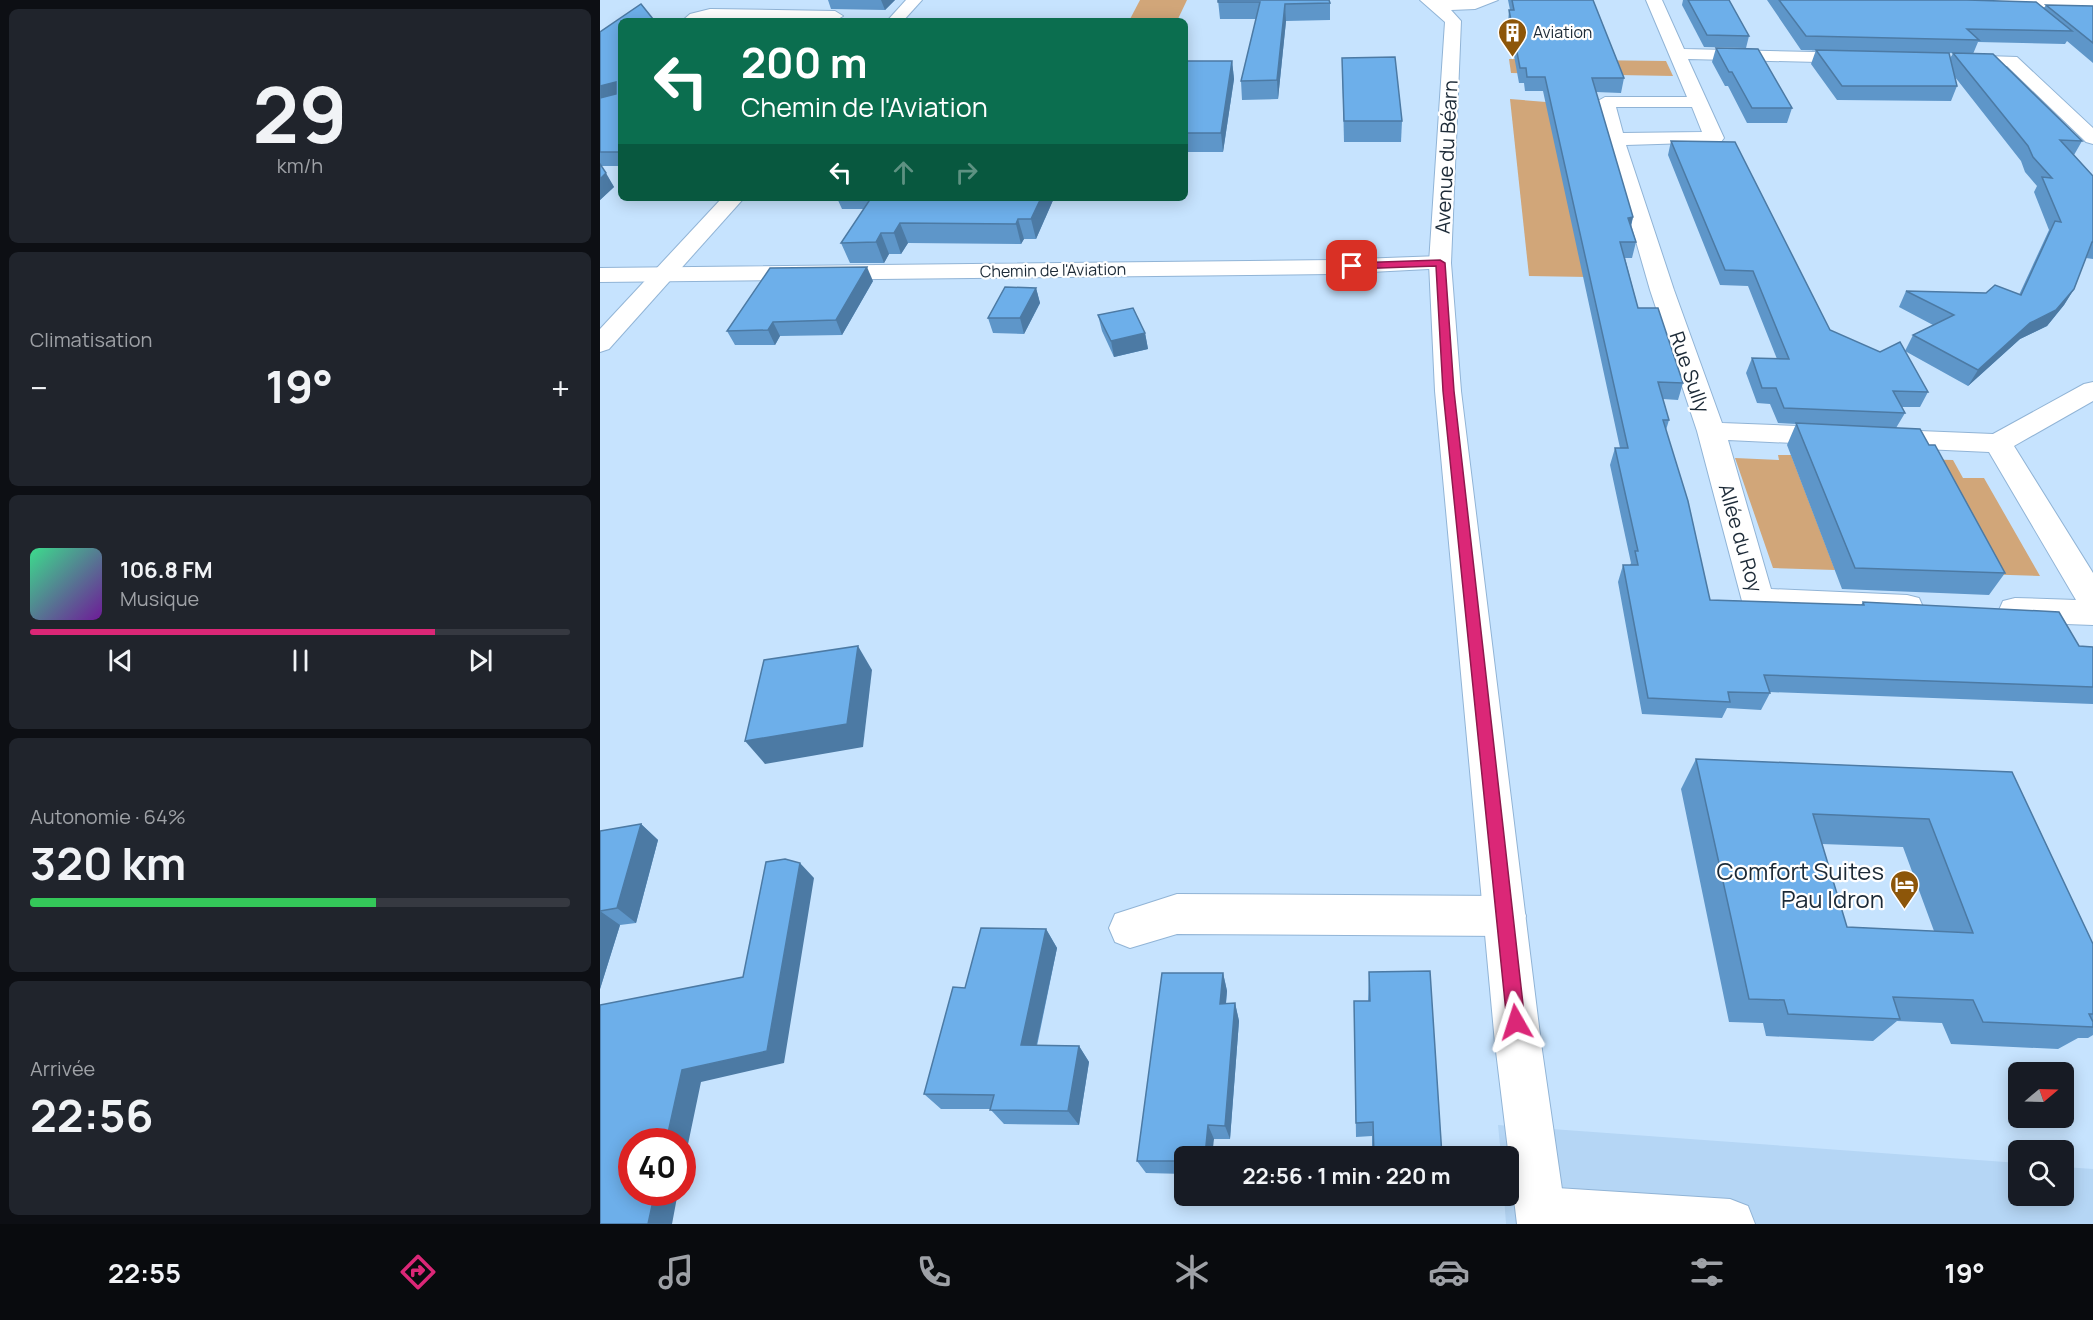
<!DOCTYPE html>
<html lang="fr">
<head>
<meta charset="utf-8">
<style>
  :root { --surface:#171b24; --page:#20242c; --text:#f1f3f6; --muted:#9ea1a6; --line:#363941; --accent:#db2777 }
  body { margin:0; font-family:Manrope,sans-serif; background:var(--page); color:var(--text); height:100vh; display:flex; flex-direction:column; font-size:22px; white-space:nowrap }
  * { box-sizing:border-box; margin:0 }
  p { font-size:20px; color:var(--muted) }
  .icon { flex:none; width:33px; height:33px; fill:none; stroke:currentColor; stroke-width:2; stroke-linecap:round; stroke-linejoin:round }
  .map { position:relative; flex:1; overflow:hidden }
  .details { display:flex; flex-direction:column; gap:9px; padding:9px; background:#0d0f14; width:600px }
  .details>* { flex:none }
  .top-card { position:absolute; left:18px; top:18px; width:570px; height:183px; border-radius:9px; box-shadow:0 3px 15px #0003; background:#0b6e4f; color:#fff; overflow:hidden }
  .needle { width:39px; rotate:71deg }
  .controls { position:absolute; left:1408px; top:1062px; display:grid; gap:12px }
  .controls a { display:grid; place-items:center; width:66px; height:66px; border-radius:9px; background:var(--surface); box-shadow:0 3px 15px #0003; font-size:30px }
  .speed { position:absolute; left:18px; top:1128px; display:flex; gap:12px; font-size:30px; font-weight:700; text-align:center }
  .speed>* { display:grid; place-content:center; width:78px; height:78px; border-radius:50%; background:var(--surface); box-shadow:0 3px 15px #0003; line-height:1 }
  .speed .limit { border:9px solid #d22; background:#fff; color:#111 }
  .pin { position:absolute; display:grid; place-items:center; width:51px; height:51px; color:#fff; margin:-26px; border-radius:12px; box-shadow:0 3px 9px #0006 }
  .me { position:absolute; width:66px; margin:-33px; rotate:354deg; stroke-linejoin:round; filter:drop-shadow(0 0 4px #0008) }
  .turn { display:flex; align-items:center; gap:21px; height:126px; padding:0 24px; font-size:27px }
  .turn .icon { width:78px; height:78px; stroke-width:2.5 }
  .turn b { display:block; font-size:42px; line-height:51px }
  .lanes { display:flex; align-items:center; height:57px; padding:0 24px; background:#0003; justify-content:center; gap:30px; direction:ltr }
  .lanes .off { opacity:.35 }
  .big { font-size:45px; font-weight:700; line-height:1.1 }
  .details .widget { flex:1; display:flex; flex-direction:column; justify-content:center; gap:9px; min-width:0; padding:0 21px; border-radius:9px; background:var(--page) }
  .details .dial { align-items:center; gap:0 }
  .dial b { font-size:78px; line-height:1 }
  .song { display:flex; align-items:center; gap:18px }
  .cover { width:72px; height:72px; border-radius:9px; background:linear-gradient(135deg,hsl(150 70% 55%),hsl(280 70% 35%)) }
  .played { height:6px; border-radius:3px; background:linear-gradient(90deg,var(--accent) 75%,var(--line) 75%) }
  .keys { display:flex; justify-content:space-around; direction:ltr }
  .heat { display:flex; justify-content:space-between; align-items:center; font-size:33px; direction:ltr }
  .charge { height:9px; border-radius:4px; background:linear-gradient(90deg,#34c759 64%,var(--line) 0) }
  .trip { position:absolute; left:574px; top:1146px; width:345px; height:60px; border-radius:9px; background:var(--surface); box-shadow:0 3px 15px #0003; font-weight:700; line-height:60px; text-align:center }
  .tab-bar { display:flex; height:96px; justify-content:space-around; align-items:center; background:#090b0e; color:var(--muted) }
  .tab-bar .icon { width:42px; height:42px }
  .tab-bar .selected { color:var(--accent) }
  .tab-bar b { font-size:27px; color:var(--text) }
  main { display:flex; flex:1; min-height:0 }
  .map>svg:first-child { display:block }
  .built { fill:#b5d6f5 }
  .green { fill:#d1a679 }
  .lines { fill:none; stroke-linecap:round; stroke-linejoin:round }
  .street-casing { stroke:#91b4d6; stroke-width:2 }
  .secondary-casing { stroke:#91b4d6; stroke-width:2 }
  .street { fill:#fff; fill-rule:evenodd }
  .secondary { fill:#fff; fill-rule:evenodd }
  .wall { fill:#5e96c9; fill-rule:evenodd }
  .shaded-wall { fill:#4c7aa4 }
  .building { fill:#6dafea; stroke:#4c7aa4; stroke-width:1.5; fill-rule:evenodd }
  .route { fill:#db2777; stroke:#8e194d; stroke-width:1.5 }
  .labels { text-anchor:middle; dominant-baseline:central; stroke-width:4.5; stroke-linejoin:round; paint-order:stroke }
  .far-poi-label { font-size:16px; fill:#1c2a37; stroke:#fff; text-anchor:start }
  .far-street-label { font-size:16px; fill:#1c2a37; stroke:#fff }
  .street-label { font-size:20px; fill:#1c2a37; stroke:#fff }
  .near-poi-label { font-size:24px; fill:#1c2a37; stroke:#fff; text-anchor:end }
</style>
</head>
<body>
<main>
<section class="details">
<div class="widget dial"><b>29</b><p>km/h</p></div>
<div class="widget"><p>Climatisation</p>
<div class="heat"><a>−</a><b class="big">19°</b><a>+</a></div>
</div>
<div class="widget">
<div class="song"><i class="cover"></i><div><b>106.8 FM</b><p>Musique</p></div></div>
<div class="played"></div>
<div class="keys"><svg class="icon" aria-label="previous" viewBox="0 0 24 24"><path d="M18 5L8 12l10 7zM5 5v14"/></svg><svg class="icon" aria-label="pause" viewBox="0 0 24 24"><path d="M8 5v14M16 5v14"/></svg><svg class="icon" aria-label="next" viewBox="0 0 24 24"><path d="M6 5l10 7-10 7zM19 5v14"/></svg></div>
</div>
<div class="widget"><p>Autonomie · 64%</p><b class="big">320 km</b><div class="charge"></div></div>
<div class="widget"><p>Arrivée</p><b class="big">22:56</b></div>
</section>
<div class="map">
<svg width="1493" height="1224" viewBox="0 0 1493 1224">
  <rect width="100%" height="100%" fill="#c6e3fe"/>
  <!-- built -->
  <path class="built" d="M898 1125 1419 1163V1196H1464V1167L1493 1169V1224H906L904 1196H909V1156H901Z"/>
  <!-- green -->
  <g class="green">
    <path d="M540 0H587L577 21H529Z"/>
    <path d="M909 59 1066 61 1073 76 911 73Z"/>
    <path d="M910 99 946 102 988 277 929 276Z"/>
    <path d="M1178 455H1191L1235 570 1173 568 1135 458 1179 460Z"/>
    <path d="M1313 459 1353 460 1363 478H1384L1440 576 1378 574Z"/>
  </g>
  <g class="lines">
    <defs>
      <g id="street">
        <path d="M1046 0H1062L1084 49 1259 53 1267 58 1259 63 1088 59 1124 138 1121 142 1026 145 1074 290 1122 423 1393 434 1484 384 1493 382V401L1414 446 1493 573V625L1415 622 1403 619 1399 610 1403 601 1415 598 1476 600 1389 452 1128 440 1171 589 1307 595 1319 598 1323 607 1319 616 1307 619 1158 613 1146 610 1142 601 1097 431 1050 290 996 102 1005 97H1087ZM1016 107H1092L1102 132 1023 133Z"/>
        <path d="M1386 0H1493V8L1393 6 1388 4Z"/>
        <path d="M110 9 235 11 243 16 235 21 110 19 82 21 90 14Z"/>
        <path d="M1355 55 1417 57 1493 128V144L1486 142 1407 66 1349 64 1347 60Z"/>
        <path d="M840 256 848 258 851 263 848 268 732 274 0 282V268L732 260Z"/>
        <path d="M577 894 905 896 920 902 926 916 920 930 905 936 577 934 530 948 515 942 509 928 515 914Z"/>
        <path d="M941 1187 1130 1199 1148 1206 1155 1224H921L916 1212 923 1194Z"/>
      </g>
      <g id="secondary">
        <path d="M306 0H322L303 21H287Z"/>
        <path d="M820 0H898L875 9 851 10 861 21 851 263 861 391 941 1043 967 1224H917L895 1043 835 391 829 263 845 22Z"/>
        <path d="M122 198H144L9 349 0 352V329Z"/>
      </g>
    </defs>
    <!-- street casing -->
    <use href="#street" class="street-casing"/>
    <!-- secondary casing -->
    <use href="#secondary" class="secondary-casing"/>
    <!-- street -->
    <use href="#street" class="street"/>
    <!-- secondary -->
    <use href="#secondary" class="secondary"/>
  </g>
  <!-- wall -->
  <g class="wall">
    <path d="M228 0H295L285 10 231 9Z"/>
    <path d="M618 0 730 3V20L686 21 678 99 642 100 641 81 656 19H620Z"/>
    <path d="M908 0H993L1024 78 1021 93 996 92 1033 217 1031 227 1036 242 1032 258H1025L1038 308 1083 383 1078 400 1063 399 1069 420 1066 430 1110 600 1261 605 1263 602 1479 646 1493 647V704L1169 692 1170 693 1161 710 1127 708 1122 718 1042 714 1018 582 1023 565H1030L1031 563 1010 465 1015 448H1020L943 91H925L924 83H919L908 23 909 10H910Z"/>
    <path d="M1083 0H1088L1149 36 1146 48 1104 47 1082 5Z"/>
    <path d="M1167 0H1367L1444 8 1446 5 1493 6V63L1467 41 1465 44 1378 42 1373 54 1349 53 1350 59 1353 53 1482 141 1474 155 1493 176V259L1486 258 1474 289 1464 305 1447 326 1420 339 1368 386 1305 351 1313 335 1333 325 1299 307 1306 291 1419 295 1449 230 1434 192 1437 186 1425 172 1421 161 1355 77 1357 86 1351 101 1237 100 1211 64 1216 50 1288 52 1201 50Z"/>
    <path d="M21 21V166H1L14 187 0 200V32Z"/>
    <path d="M1116 48 1192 108 1187 123H1147L1128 86H1125L1112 62Z"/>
    <path d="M742 58 802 121 801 142H744Z"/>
    <path d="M585 61H632L634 79 623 152H585Z"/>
    <path d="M1071 141 1230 330 1328 392 1320 407H1302L1305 413 1296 428 1329 445 1405 573 1389 595 1242 589 1187 445 1196 424 1178 423 1170 404 1157 403 1146 373 1152 358 1177 359 1148 286 1120 285 1068 155Z"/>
    <path d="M237 198H454L436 239H424L421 244 308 243 301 254H289L284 263H250L241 243 264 209H242Z"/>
    <path d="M273 281 242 335 180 336 175 345H135L127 331Z"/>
    <path d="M436 288 440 303 424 334 393 333 388 318Z"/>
    <path d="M498 315 545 333 548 349 514 357 502 331Z"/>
    <path d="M1096 759 1412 772 1493 944V1035L1488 1038H1478L1458 1049 1351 1044 1342 1023 1297 1021 1273 1041 1166 1036 1163 1023 1129 1022 1081 789ZM1222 844 1303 847 1334 931 1247 927Z"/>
    <path d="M41 824 58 840 36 923 20 925 0 989V831Z"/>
    <path d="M446 929 457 948 437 1046H479L489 1062 479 1125 404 1124 390 1109H341L324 1094 365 988Z"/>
    <path d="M769 972 842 1156H772V1136L756 1137 754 1001H768Z"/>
    <path d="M623 973 627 991 626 1004 635 1003 639 1021 630 1139H614L585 1156V1174L546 1173 537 1161Z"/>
  </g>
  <!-- shaded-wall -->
  <g class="shaded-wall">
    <path d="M281 0H295L285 10Z"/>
    <path d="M685 4 686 21 678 99 677 80Z"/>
    <path d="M632 61 634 79 623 152 621 133Z"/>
    <path d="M16 82 21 93 0 100V86Z"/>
    <path d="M6 173 14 187 0 200V179Z"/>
    <path d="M441 198H454L436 239 431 219Z"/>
    <path d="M1033 217 1029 232 1028 218Z"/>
    <path d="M418 219 424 239 421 244 416 224Z"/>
    <path d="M300 223 308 243 301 254 294 233Z"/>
    <path d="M281 233 289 254 284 263 276 242Z"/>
    <path d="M267 267 273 281 242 335 236 320Z"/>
    <path d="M436 288 440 303 424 334 420 318Z"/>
    <path d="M1474 289 1464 305 1447 326 1420 339 1368 386 1378 370 1430 323Z"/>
    <path d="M173 322 180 336 175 345 168 330Z"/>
    <path d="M545 333 548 349 514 357 511 341Z"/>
    <path d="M258 646 272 670 263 747 165 764 145 741Z"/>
    <path d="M41 824 58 840 36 923 17 908Z"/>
    <path d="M200 863 214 878 184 1063 101 1082 82 1173V1142H66L82 1070 167 1051Z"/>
    <path d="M0 911 20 925 0 989Z"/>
    <path d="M446 929 457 948 433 1061 421 1045Z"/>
    <path d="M623 973 627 991 624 1021 620 1004Z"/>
    <path d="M635 1003 639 1021 630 1139 625 1126Z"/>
    <path d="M479 1046 489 1062 479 1125 468 1111Z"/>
    <path d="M608 1125 614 1139 612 1156H605Z"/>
    <path d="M55 1192H78L72 1224H48Z"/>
  </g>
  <!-- building -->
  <g class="building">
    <path d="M618 0H729L730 3 685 4 677 80 641 81 660 2H618Z"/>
    <path d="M912 0H993L1024 78H992L1033 217 1028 218 1036 242H1020L1038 308H1058L1083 383 1058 382 1069 420H1063L1088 501 1110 600 1264 605 1263 602 1459 612 1479 646 1493 647V687L1164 675 1170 693 1128 692 1130 702 1048 698 1023 565H1038L1035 551H1038L1015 448H1028L945 77H927L926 68H920L909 10H914Z"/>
    <path d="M1088 0H1129L1149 36 1107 35Z"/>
    <path d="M1179 0H1367L1436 2 1472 31 1367 29 1379 40 1206 36Z"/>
    <path d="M41 4 53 19 51 21H21V152H0V98L16 94V82L0 86V32Z"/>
    <path d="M1446 5 1493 6V43Z"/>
    <path d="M1116 48 1158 49 1192 108H1152L1132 72H1129Z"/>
    <path d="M1216 50 1349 53 1357 86H1242Z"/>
    <path d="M1353 53 1393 54 1482 141 1460 140 1493 176V242H1492L1474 289 1456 310 1430 323 1378 370 1313 335 1354 315 1306 291 1386 293 1395 285 1421 295 1455 221 1461 222 1442 177 1452 178 1433 157 1428 146Z"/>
    <path d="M795 57 802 121H744L742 58Z"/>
    <path d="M585 61H632L621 133H585Z"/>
    <path d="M1071 141 1135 142 1230 330 1280 352 1300 342 1328 392 1293 391 1305 413 1184 408 1176 388H1162L1152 358 1189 359 1153 271 1125 270Z"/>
    <path d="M0 164 6 173 0 179Z"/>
    <path d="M271 198H441L431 219H418L416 224 300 223 294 233H281L276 242 241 243Z"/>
    <path d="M267 267 236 320 173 322 168 330 127 331 170 268Z"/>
    <path d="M405 287 436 288 420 318H388Z"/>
    <path d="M533 308 545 333 511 341 498 315Z"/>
    <path d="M1196 423 1320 429 1329 445H1335L1405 573 1255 568Z"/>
    <path d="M258 646 247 724 145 741 164 660Z"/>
    <path d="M1096 759 1412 772 1493 944V1014H1489L1493 1022V1027L1383 1022 1373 1000 1293 997 1300 1019 1188 1014 1184 1000 1149 999ZM1213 814 1329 819 1373 933 1247 927Z"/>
    <path d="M41 824 17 908 0 911V831Z"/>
    <path d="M185 859 200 863 167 1051 82 1070 66 1142H32V1192H55L48 1224H0V1005L143 977 166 862Z"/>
    <path d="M381 928 446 929 421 1045 479 1046 468 1111 390 1110 394 1095 324 1094 353 987 365 988Z"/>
    <path d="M830 971 842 1156H774L773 1122 756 1123 754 1001H770L769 972Z"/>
    <path d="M562 973H623L620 1004 635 1003 625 1126 608 1125 605 1156H585V1161H537Z"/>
  </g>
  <!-- route -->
  <path class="route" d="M840 260 845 263 854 391 925 1022 923 1028 916 1031 909 1028 907 1022 843 391 836 266 752 269 747 266 752 263Z"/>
  <!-- icons -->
  <defs>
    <symbol id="building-pin" viewBox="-11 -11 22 30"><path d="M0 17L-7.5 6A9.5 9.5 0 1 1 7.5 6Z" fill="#8d5609" stroke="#fff"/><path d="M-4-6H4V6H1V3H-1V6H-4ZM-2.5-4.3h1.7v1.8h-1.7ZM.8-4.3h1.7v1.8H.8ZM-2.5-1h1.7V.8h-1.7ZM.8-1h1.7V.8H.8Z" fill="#fff"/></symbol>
    <symbol id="hotel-pin" viewBox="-11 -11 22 30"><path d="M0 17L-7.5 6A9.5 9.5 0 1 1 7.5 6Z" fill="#8d5609" stroke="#fff"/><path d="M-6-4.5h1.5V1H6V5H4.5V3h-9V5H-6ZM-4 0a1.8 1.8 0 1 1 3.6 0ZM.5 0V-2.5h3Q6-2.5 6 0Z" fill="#fff"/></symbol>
  </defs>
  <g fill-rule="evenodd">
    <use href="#building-pin" x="896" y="16" width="33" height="45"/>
    <use href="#hotel-pin" x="1288" y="868" width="33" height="45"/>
  </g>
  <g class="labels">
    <!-- far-poi labels -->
    <g class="far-poi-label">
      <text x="933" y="32">Aviation</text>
    </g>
    <!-- far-street labels -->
    <g class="far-street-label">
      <text transform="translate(453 270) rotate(-1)">Chemin de l'Aviation</text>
    </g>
    <!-- street labels -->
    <g class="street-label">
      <text transform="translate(846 157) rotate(-87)">Avenue du Béarn</text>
      <text transform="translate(1090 372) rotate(71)">Rue Sully</text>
      <text transform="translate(1141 538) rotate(74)">Allée du Roy</text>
    </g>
    <!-- near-poi labels -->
    <g class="near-poi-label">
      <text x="1284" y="870">Comfort Suites<tspan x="1284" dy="28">Pau Idron</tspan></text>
    </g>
  </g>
</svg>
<div class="controls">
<a><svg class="needle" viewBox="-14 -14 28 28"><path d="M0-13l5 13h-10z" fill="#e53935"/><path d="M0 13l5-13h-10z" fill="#9ea1a6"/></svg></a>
<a><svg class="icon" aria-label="search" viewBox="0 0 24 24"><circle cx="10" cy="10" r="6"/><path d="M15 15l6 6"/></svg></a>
</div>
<div class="speed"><div class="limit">40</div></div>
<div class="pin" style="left:752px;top:266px;background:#d93025"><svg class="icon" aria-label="arrive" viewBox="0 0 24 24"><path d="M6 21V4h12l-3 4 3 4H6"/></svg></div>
<svg class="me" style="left:916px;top:1022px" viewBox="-20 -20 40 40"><path d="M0-17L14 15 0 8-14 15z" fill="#db2777" stroke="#fff" stroke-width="4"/></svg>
<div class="trip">22:56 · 1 min · 220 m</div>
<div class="top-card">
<div class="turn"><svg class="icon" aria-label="left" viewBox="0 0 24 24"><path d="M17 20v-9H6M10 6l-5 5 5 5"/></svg><div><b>200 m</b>Chemin de l'Aviation</div></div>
<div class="lanes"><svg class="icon" aria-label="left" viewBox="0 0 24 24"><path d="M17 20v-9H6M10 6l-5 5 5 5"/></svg><svg class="icon off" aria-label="ahead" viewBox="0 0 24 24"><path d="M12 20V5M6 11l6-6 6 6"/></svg><svg class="icon off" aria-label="right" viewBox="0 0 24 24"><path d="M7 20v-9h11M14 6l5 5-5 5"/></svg></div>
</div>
</div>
</main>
<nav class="tab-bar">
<b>22:55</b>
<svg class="icon selected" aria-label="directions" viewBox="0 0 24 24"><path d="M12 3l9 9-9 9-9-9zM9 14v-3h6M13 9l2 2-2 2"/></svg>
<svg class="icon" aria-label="music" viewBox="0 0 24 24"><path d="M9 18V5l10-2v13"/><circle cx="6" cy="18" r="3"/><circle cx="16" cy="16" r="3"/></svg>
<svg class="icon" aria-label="phone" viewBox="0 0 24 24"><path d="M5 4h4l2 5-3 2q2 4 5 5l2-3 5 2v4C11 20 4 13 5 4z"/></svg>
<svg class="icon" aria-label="climate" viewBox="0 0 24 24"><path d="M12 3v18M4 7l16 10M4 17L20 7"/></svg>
<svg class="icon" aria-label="car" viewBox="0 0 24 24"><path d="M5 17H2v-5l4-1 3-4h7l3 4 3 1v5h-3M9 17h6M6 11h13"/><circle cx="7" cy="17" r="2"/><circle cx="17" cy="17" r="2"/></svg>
<svg class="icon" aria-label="filters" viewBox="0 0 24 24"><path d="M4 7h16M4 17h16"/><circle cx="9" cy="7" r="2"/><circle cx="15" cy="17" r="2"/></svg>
<b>19°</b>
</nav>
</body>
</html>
